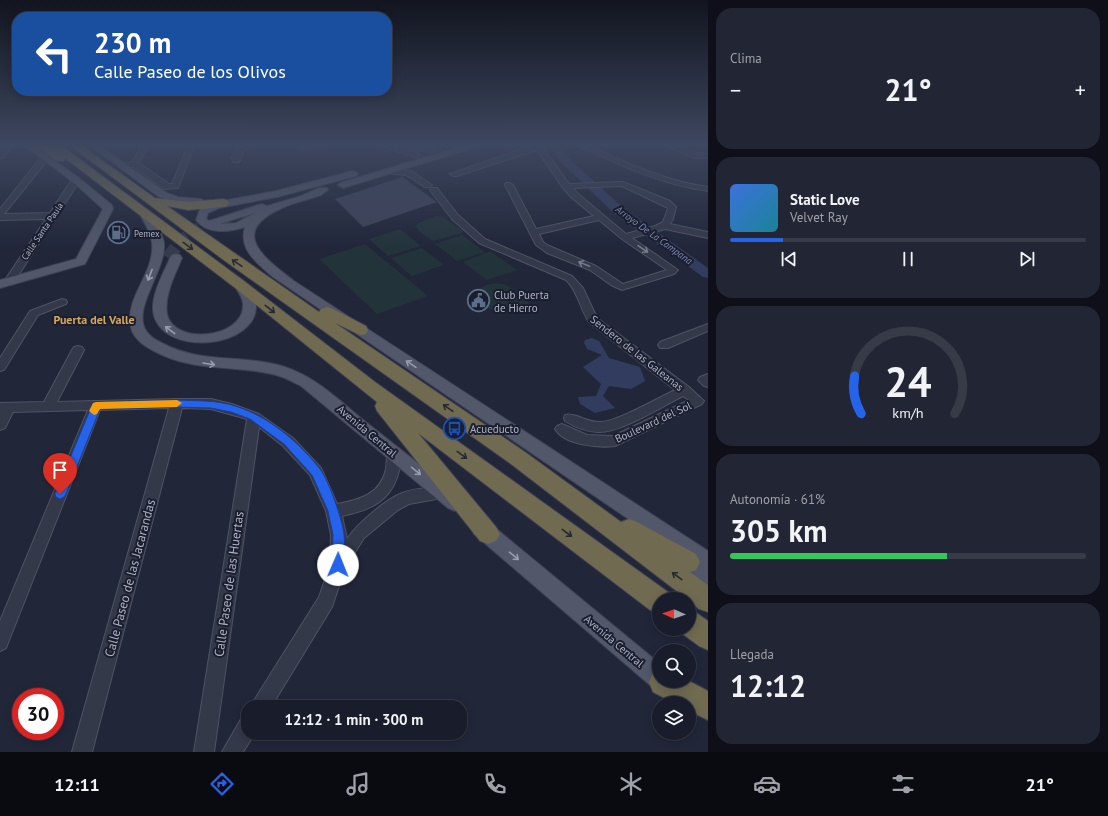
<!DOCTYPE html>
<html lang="es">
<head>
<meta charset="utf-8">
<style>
  :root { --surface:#191c2b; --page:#222533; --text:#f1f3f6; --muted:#9fa1a9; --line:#373a47; --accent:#2563eb }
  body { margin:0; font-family:"PT Sans",sans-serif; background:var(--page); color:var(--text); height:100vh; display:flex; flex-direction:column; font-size:15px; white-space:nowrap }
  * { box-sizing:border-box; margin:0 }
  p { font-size:13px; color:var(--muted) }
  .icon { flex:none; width:22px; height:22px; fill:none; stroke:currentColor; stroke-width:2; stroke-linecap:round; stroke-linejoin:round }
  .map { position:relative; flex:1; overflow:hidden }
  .details { display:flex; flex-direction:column; gap:8px; padding:8px; background:#0e0f18; width:400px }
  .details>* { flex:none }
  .banner { position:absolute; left:12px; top:12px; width:380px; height:84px; border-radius:16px; box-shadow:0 2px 10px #0003,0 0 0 1px var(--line); background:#1a4fa0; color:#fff; overflow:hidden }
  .needle { width:26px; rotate:272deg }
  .tools { position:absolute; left:652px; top:592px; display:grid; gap:8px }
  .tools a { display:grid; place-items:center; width:44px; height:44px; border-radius:50%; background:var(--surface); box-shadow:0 2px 10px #0003,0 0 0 1px var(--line); font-size:20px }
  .speed { position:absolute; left:12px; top:688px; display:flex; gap:8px; font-size:20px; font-weight:700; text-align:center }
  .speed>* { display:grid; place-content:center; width:52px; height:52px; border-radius:50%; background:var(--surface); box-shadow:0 2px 10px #0003,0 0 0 1px var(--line); line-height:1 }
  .speed .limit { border:6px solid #d22; background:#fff; color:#111 }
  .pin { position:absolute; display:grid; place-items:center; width:34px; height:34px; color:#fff; margin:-41px -17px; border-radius:50% 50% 50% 0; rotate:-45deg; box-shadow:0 0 4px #0007 }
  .pin .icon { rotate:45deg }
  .me { position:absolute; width:44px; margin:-22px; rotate:1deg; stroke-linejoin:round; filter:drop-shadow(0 0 3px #0008) }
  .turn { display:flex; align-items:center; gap:14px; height:84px; padding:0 16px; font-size:18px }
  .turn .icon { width:52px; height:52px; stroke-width:2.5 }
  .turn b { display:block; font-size:28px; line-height:34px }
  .big { font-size:30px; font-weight:800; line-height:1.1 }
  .details .tile { flex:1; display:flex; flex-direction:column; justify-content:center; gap:6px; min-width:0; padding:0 14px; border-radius:16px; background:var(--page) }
  .details .dial { align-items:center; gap:0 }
  .dial svg { height:104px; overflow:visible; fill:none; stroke:var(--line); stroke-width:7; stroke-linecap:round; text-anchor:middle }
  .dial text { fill:var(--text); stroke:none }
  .song { display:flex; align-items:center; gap:12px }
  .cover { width:48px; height:48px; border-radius:6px; background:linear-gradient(135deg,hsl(220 70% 55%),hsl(190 70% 35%)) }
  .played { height:4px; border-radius:2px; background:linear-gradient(90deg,var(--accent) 15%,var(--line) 15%) }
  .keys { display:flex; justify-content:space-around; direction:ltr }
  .heat { display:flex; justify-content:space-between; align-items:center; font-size:22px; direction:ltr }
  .charge { height:6px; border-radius:3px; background:linear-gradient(90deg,#34c759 61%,var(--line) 0) }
  .trip { position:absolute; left:241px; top:700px; width:226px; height:40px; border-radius:16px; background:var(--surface); box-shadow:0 2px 10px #0003,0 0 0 1px var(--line); font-weight:800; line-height:40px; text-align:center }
  .menu { display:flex; height:64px; justify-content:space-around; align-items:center; background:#0a0b11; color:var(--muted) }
  .menu .icon { width:28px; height:28px }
  .menu .selected { color:var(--accent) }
  .menu b { font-size:18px; color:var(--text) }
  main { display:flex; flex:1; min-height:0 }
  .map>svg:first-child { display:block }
  .green { fill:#23333a }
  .water { fill:#323c5f }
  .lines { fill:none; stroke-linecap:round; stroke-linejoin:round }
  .river { fill:#323c5f; fill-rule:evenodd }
  .building { fill:#3d4359 }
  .major-tunnel-far1 { stroke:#363b4e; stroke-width:10; stroke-dasharray:10 5; stroke-linecap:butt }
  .major-tunnel { stroke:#363b4e; stroke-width:13; stroke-dasharray:13 6; stroke-linecap:butt }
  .minor-casing { stroke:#4f5364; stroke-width:2 }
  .major-casing { stroke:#3e4253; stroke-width:2 }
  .highway-casing { stroke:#3c4051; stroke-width:2 }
  .minor { fill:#34394a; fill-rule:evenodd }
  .major { fill:#52576a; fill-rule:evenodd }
  .highway { fill:#706a51; fill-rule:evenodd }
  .oneway { stroke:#272933 }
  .oneway2 { stroke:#787c8e }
  .oneway3 { stroke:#989caf }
  .route { fill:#2563eb; stroke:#184099 }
  .slow { fill:#f59e0b }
  .labels { text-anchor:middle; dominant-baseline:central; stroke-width:4; stroke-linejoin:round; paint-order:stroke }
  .far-street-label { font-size:9px; fill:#afb3c6; stroke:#1a1e2e }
  .far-poi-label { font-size:9px; fill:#afb3c6; stroke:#1a1e2e; text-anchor:start }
  .far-water-label { font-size:10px; font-style:italic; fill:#7e8ab3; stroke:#1a1e2e }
  .poi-label { font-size:11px; fill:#afb3c6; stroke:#1a1e2e; text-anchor:start }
  .street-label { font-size:11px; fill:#afb3c6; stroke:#1a1e2e }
  .neighbourhood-label { font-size:12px; font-weight:bold; fill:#d5a85b; stroke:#1a1e2e }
  .near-street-label { font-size:13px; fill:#afb3c6; stroke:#1a1e2e }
</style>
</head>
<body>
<main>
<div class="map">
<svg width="708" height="752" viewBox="0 0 708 752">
  <rect width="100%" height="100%" fill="#212639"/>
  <!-- green -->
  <g class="green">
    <path d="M437 216 443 217 463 231 462 233 433 241 420 232 415 226 418 223Z"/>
    <path d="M400 229 421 246 388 256 369 239Z"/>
    <path d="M462 235 485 252 457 261 435 244Z"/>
    <path d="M365 244 428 296 377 314 319 259Z"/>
    <path d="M422 248 444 265 412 276 391 258Z"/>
    <path d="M490 251 517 270 487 280 463 262Z"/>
    <path d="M496 283 504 284 513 289 511 293 493 303 518 292 530 303 501 315C492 309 474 302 470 295L486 285Z"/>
  </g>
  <!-- water -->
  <path class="water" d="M592 338 599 341 609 358 640 367 645 381 631 389 609 386 603 396 615 408 595 413 580 404 578 397 596 396 601 384 583 367 602 355 587 349 584 343 585 340Z"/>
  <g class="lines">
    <!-- river -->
    <path class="river" d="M547 144H557L573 162 622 207 708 268V278L703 277 614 213 565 166Z"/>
  </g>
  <!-- building -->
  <g class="building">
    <path d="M402 177 437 202 363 227 335 199Z"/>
    <path d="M118 228 129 236 121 239 110 231Z"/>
  </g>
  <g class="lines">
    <!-- major-tunnel-far1 -->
    <path class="major-tunnel-far1" d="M179 242 191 232 209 220"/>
    <!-- major-tunnel -->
    <path class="major-tunnel" d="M168 258 180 241"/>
    <defs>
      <g id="minor">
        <path d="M7 144H14L3 158H0V152Z"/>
        <path d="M143 144H149L139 163 169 184H172L189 144H195L178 188 164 189 134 167 121 169V165L132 162Z"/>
        <path d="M247 144H255L244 150 239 162H233L232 157 238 147Z"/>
        <path d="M314 144H327L324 146 302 150 298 148Z"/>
        <path d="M378 144C391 144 409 146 420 155L416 157C403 154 391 149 379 145Z"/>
        <path d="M402 144 420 147H437L441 149C431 156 413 149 403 146Z"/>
        <path d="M575 144H583C624 161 664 181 708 187V191C661 185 619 164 576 145Z"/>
        <path d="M663 144C679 144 691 154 708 154V158H694L664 145Z"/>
        <path d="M530 146H542L569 184 623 182 670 201 676 207 673 219 670 224 708 232V238L665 229 632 238 678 270 674 274 622 290 611 285 590 270 547 253 536 245 505 185 506 183H509L513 185 536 229 594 216 571 197 563 188 537 150 457 176H454L450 174ZM622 186 668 208 663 222 655 226 626 234 577 193 573 188ZM599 220 622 239 667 270 623 284 596 266 547 245 543 242 539 234Z"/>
        <path d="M42 156H48L49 158 4 214 50 213 73 178H79L80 180 12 285H4L3 283 46 219 0 220V209Z"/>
        <path d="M385 169 411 171 432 185 428 187H425L406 175 385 173Z"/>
        <path d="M431 188H437L458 215 485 239 572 276 583 288 597 318 689 387 704 401 702 404 615 446C599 448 564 445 555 429L557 426 562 424 587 435 613 436 689 400 683 396C661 407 621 433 598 432 586 432 575 427 565 421L564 418 565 415C575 412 587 423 601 422 618 421 658 398 675 390L589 322C580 309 578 291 566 280L479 243 452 219 430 190Z"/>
        <path d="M62 299 66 300 67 302 66 304 38 315 4 370 0 371V358L30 311Z"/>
        <path d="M708 324V331L668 348H660L658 345 660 342Z"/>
        <path d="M78 346 82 347 84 350 57 402 177 399H211L232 404 259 414 293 438 321 468 337 504C359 500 381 494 386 469 387 463 386 456 389 450L394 449 399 450C402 456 401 465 399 471 391 502 370 510 342 516L347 539C357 524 385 500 402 493 414 488 429 488 442 486L447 488 449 492 447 496 442 498 409 504 398 510 364 538 345 568 332 607 271 707H250L319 597 330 565 331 535 326 511 310 475 283 446 259 427 214 752H194L247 419 211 409 182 408 92 752H72L169 408 100 410 6 648 0 651V621L88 410 13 412 5 428 0 430V403L44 402 72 350 74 347Z"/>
        <path d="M708 374V387L704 386 698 380 700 377Z"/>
        <path d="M248 716V733H255L243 752H222L241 719Z"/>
      </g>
      <g id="major">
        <path d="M22 144H31L79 178 112 205 113 209 85 264 0 288V280L76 259 103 209 73 182Z"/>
        <path d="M88 144H97L167 193 178 197 201 199 206 202 201 205 176 203 159 197Z"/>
        <path d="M469 144H481L480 146 346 187 343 188 338 185 340 183Z"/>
        <path d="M353 171 356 172 358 174 356 176 277 197 219 208 208 213 206 219 209 221 258 205 262 204 267 206 301 196 319 188H327L328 190 321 195C308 200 294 202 282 208 228 232 264 258 294 281L708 551V586C695 582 677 569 671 557L674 550 273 277C258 264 238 250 245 227 230 232 207 235 196 220L200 209 216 202 276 191ZM255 213 236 223 219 224Z"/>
        <path d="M144 210 148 211C154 220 162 231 164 243 167 270 130 310 147 332 151 338 158 341 164 344 202 364 245 354 285 367 315 377 338 399 362 419 395 445 428 471 462 498L464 503 462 508 455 511 448 508 301 386C293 382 284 377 276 375 233 364 195 373 154 351 144 346 134 339 131 328 124 297 155 274 152 243 151 232 144 222 139 213Z"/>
        <path d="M176 254 180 255 182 258C175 275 164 295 167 314 174 346 243 338 243 306 244 298 237 290 233 284L235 281H243C248 288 256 297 256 305 258 347 167 358 154 316 149 298 163 274 170 258L172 255Z"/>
        <path d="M481 520 488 522 659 663V681H669L667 686 659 690 651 686 474 534 471 528 474 522Z"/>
      </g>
      <g id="highway">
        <path d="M33 144H44L56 152 48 144H59L244 281 375 382 668 592 671 599H659V613L650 610 418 433 496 527 500 534 496 541 488 544 480 541 377 411 375 406 377 402 234 287 65 158 64 161H56Z"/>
        <path d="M68 144H79L155 198 188 202 223 199 227 200 229 203 227 206 223 207 188 210 167 206 319 312 321 309 327 307 333 309 366 326 368 330 366 334 360 335 335 323 525 452 621 522 629 519 637 522 696 554 700 562 696 570 690 572 708 585V612L699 609 689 601V599H687L511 464 225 261Z"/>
        <path d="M689 610 698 614 708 621V650L699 646 680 632 679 629H689Z"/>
        <path d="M659 670V681H689L708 691V720L689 711V703H674L653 692 649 682 653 672Z"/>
      </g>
    </defs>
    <!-- minor casing -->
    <use href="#minor" class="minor-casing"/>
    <!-- major casing -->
    <use href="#major" class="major-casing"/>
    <!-- highway casing -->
    <use href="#highway" class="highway-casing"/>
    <!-- minor -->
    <use href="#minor" class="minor"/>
    <!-- major -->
    <use href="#major" class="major"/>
    <!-- highway -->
    <use href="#highway" class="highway"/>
  </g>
  <!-- one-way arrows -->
  <defs><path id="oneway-shaft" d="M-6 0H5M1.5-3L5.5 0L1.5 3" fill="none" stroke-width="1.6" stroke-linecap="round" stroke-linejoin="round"/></defs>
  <g class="oneway">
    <use href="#oneway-shaft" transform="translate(188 246) rotate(36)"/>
    <use href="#oneway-shaft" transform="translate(237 263) rotate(-146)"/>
    <use href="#oneway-shaft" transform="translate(270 309) rotate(38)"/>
    <use href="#oneway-shaft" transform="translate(448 408) rotate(-145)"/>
    <use href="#oneway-shaft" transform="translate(462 455) rotate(36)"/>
    <use href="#oneway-shaft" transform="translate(567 533) rotate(37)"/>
    <use href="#oneway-shaft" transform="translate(677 576) rotate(-143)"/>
  </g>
  <g class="oneway2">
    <use href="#oneway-shaft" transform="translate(643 249) rotate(34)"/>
    <use href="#oneway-shaft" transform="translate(584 264) rotate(-158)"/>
  </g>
  <g class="oneway3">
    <use href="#oneway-shaft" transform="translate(150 275) rotate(111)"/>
    <use href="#oneway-shaft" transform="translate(170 330) rotate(-143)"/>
    <use href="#oneway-shaft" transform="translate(209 364) rotate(9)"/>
    <use href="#oneway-shaft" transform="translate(411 364) rotate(-146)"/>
    <use href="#oneway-shaft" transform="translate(416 471) rotate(39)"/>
    <use href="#oneway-shaft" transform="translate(514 556) rotate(40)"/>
  </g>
  <!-- sky -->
  <linearGradient id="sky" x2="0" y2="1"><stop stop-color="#12151f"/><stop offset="0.58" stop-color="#3d475f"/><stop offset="1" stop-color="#3d475f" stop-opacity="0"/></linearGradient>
  <rect width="708" height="249" fill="url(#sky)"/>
  <!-- route -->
  <path class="route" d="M177 400C196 401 216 400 235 406 268 416 299 442 320 469 329 481 342 519 344 534 345 544 344 555 344 565L342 569 338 571 334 569 332 565 333 535 328 511 312 475 284 444 250 419 231 412 211 408 177 407 100 409 66 494 64 497 60 499 56 497 55 494 93 403Z"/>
  <!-- slow -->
  <path class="slow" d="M177 400 182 403 177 407 100 409 97 414 94 415 89 411 93 403 96 402Z"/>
  <!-- icons -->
  <defs>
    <symbol id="fuel-ring" viewBox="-11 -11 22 22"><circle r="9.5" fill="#1a1e2e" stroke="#5c6f8a" stroke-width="1.5"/><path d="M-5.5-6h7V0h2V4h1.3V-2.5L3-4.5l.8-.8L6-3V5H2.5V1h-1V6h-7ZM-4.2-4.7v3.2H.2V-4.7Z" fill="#5c6f8a"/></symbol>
    <symbol id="civic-ring" viewBox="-11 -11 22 22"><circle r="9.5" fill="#1a1e2e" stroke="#5c6f8a" stroke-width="1.5"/><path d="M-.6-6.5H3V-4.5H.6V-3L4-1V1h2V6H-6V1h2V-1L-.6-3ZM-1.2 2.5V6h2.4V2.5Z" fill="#5c6f8a"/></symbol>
    <symbol id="bus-ring" viewBox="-11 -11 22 22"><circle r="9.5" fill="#1a1e2e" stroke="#1a4fb4" stroke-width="1.5"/><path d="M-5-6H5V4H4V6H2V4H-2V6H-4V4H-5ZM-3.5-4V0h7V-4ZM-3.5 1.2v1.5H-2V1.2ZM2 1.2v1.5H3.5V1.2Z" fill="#1a4fb4"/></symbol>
  </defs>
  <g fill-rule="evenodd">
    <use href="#fuel-ring" x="106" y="220" width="25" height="25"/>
    <use href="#civic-ring" x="466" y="288" width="25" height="25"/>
    <use href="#bus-ring" x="442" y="416" width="25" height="25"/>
  </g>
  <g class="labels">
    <!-- far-street labels -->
    <g class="far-street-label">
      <text transform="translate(42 231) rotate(-56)">Calle Santa Paula</text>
    </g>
    <!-- far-poi labels -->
    <g class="far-poi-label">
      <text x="134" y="233">Pemex</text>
    </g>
    <!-- far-water labels -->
    <g class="far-water-label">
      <text transform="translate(654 235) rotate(36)">Arroyo De La Campana</text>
    </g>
    <!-- poi labels -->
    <g class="poi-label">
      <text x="494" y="295">Club Puerta<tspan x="494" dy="13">de Hierro</tspan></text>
      <text x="470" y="429">Acueducto</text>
    </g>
    <!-- street labels -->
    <g class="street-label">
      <text transform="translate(637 353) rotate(38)">Sendero de las Galeanas</text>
      <text transform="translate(653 422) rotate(-25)">Boulevard del Sol</text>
      <text transform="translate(367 431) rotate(40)">Avenida Central</text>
      <text transform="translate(614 641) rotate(40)">Avenida Central</text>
    </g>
    <!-- neighbourhood labels -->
    <g class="neighbourhood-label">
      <text x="94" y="319">Puerta del Valle</text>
    </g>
    <!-- near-street labels -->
    <g class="near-street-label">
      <text transform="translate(130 578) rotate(-75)">Calle Paseo de las Jacarandas</text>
      <text transform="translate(229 584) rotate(-82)">Calle Paseo de las Huertas</text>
    </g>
  </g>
</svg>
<div class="tools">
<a><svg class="needle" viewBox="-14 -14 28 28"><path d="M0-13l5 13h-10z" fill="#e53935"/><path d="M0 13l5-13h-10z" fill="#9fa1a9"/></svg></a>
<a><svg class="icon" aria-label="search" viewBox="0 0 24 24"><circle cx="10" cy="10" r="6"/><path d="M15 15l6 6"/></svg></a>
<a><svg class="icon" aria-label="layers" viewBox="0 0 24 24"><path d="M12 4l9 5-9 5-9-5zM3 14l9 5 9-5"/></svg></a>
</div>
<div class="speed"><div class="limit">30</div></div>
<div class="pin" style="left:60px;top:494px;background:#d93025"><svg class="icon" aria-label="arrive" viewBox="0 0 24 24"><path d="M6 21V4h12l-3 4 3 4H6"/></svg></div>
<svg class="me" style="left:338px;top:565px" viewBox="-20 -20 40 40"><circle r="19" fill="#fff"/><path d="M0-13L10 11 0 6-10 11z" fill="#2563eb"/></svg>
<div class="trip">12:12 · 1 min · 300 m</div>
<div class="banner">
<div class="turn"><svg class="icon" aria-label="left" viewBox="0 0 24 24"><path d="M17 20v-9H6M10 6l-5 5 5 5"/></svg><div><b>230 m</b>Calle Paseo de los Olivos</div></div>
</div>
</div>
<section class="details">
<div class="tile"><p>Clima</p>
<div class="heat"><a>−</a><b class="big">21°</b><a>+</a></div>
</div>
<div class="tile">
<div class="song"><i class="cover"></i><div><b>Static Love</b><p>Velvet Ray</p></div></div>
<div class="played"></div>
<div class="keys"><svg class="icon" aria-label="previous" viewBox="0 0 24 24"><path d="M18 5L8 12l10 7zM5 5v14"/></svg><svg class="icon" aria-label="pause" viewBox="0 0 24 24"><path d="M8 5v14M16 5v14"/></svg><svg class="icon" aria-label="next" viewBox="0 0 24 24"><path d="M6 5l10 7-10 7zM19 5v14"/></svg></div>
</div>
<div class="tile dial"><svg viewBox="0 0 100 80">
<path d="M14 69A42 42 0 1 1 86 69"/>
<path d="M14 69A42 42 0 0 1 9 40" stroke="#2563eb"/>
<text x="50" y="56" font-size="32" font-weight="700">24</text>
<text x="50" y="72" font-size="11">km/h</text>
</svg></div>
<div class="tile"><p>Autonomía · 61%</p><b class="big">305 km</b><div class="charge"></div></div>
<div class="tile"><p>Llegada</p><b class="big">12:12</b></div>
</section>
</main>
<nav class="menu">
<b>12:11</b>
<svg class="icon selected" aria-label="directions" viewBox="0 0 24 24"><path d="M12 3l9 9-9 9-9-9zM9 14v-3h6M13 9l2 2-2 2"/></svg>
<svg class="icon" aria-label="music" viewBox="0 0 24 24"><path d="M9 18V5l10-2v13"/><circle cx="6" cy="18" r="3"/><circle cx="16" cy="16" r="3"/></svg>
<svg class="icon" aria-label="phone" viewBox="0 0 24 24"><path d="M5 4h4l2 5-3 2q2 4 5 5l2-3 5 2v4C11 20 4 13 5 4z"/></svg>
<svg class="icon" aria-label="climate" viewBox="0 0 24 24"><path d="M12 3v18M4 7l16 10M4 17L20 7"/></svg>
<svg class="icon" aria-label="car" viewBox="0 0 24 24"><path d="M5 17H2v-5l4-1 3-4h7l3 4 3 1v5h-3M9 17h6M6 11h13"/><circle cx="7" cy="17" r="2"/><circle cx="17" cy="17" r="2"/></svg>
<svg class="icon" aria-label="filters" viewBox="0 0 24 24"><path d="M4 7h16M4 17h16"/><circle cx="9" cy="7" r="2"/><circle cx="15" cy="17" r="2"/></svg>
<b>21°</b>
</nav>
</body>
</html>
